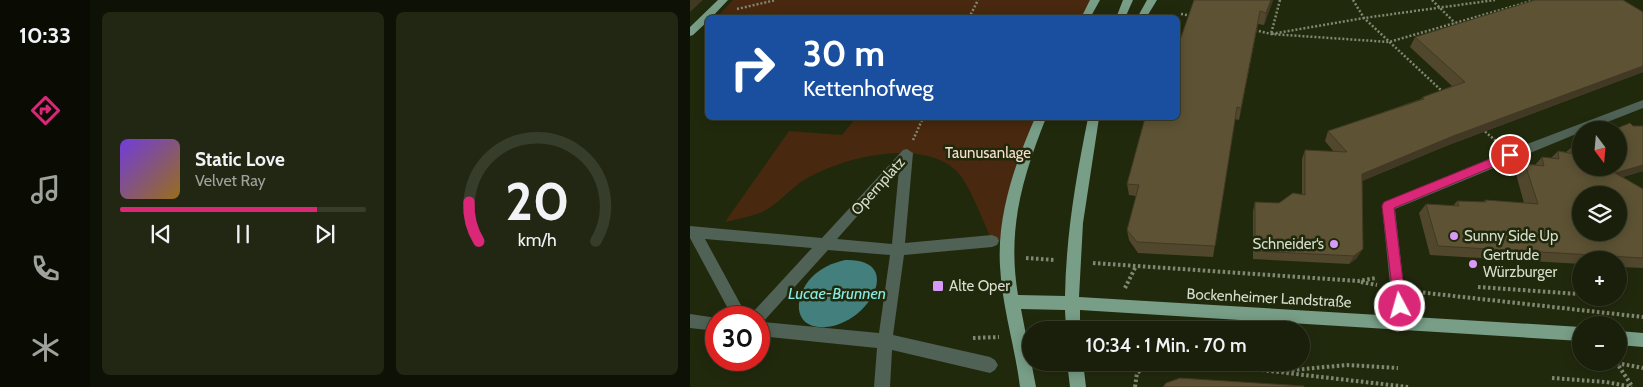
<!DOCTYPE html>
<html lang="de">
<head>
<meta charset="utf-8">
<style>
  :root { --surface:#191f0a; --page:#222713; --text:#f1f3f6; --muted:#9fa29c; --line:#373d2b; --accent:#db2777 }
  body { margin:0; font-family:Cabin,sans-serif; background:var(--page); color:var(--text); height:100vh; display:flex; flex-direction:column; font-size:19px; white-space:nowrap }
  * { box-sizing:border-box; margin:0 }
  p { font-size:16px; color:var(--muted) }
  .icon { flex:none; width:28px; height:28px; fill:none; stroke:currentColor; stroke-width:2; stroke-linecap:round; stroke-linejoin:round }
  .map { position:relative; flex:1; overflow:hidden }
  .sheet { display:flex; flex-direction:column; gap:12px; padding:12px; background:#0e1106; width:600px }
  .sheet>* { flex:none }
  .hud { position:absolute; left:15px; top:15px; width:475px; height:105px; border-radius:8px; box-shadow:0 2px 12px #0003,0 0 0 1px var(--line); background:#1a4fa0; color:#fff; overflow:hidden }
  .needle { width:32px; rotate:164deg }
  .buttons { position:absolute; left:882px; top:121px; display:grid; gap:10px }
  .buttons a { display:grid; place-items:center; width:55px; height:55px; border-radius:50%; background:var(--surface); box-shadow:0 2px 12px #0003,0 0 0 1px var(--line); font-size:25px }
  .speed { position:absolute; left:15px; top:306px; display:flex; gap:10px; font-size:25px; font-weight:700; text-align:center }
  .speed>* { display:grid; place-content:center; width:65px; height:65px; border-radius:50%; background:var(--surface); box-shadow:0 2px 12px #0003,0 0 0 1px var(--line); line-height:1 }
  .speed .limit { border:8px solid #d22; background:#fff; color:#111 }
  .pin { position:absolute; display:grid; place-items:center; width:42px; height:42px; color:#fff; margin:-21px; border:2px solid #fff; border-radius:50%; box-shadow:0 1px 5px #0007 }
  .me { position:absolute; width:55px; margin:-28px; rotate:354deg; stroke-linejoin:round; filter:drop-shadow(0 0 4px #0008) }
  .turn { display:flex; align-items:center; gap:18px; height:105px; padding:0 15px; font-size:22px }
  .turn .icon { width:65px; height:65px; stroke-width:2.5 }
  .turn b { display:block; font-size:35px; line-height:42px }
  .sheet .widget { flex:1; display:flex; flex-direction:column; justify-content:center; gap:8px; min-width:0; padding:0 18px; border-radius:8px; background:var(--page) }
  .sheet .dial { align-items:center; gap:0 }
  .dial svg { height:130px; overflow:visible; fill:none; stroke:var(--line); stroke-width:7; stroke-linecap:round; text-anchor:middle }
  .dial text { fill:var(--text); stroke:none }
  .song { display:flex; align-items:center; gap:15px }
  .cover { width:60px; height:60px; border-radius:8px; background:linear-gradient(135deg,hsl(260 70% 55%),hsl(40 70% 35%)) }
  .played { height:5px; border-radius:2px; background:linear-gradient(90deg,var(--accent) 80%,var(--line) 80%) }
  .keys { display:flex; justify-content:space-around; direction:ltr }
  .sheet .tiles { flex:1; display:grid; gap:12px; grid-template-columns:repeat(2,1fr) }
  .trip { position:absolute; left:332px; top:321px; width:288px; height:50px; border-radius:25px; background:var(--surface); box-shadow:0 2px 12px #0003,0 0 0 1px var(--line); font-weight:600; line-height:50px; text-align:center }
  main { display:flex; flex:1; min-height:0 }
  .tabs { display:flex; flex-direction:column; width:90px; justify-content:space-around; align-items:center; background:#0a0c04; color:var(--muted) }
  .tabs .icon { width:35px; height:35px }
  .tabs .on { color:var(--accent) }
  .tabs b { font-size:22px; color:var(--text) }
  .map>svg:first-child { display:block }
  .green { fill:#48280f }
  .water { fill:#437f7c }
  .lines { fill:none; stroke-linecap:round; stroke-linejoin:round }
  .path-far1 { stroke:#818872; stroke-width:2.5; stroke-dasharray:2 2; stroke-linecap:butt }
  .path { stroke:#818872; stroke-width:4; stroke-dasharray:2.5 2.5; stroke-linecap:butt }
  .minor { fill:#506256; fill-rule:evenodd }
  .major { fill:#789e87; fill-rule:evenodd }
  .wall { fill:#50472d }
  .shaded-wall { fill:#413924 }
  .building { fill:#5d5234; stroke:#413924; fill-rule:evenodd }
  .route { fill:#db2777; stroke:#8e194d }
  .poi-dot { fill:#d89af8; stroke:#21290d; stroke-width:2 }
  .labels { text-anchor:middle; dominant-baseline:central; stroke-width:5; stroke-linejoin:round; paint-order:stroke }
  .park-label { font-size:15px; fill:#f8decc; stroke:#21290d }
  .street-label { font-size:15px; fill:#d7ddcc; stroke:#21290d }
  .poi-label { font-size:15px; fill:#d7ddcc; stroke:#21290d; text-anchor:start }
  .water-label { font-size:16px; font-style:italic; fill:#89ebe6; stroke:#21290d }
</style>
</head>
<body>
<main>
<nav class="tabs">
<b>10:33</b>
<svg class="icon on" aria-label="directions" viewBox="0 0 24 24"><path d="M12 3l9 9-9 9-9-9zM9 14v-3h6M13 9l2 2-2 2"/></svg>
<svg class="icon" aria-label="music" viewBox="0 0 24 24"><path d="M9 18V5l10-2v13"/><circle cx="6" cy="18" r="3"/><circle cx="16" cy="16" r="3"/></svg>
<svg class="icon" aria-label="phone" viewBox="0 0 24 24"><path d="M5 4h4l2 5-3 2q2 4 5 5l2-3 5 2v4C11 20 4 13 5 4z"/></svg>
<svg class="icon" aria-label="climate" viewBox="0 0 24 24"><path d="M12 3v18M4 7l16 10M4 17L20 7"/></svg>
</nav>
<section class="sheet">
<div class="tiles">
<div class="widget">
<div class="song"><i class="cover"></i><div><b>Static Love</b><p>Velvet Ray</p></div></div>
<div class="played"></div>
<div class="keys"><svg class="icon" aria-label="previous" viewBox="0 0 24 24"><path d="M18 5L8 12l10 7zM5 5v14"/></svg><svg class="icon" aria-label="pause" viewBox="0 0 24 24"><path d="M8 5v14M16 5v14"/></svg><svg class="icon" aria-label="next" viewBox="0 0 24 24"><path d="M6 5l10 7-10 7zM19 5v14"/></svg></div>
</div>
<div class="widget dial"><svg viewBox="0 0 100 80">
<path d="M14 69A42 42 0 1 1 86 69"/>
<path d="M14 69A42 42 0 0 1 8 45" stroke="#db2777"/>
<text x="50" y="56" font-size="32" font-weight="700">20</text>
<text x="50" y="72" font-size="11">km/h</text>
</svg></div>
</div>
</section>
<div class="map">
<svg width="953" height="387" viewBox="0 0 953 387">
  <rect width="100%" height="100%" fill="#21290d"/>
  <!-- green -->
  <g class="green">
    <path d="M43 0H405L395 18H82L30 14Z"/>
    <path d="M166 118H350L335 155 316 240 302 241C293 221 285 198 273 179 243 133 148 157 111 182 98 191 86 206 72 212 60 217 47 219 35 222L99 131 152 135Z"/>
  </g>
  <!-- water -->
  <path class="water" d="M155 260C215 258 180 323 136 327 102 330 103 296 122 277 131 268 142 263 155 260Z"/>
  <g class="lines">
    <!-- path-far1 -->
    <g class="path-far1">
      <path d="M590 0 581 34 674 18 805 0"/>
      <path d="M663 0 674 18 753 92"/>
      <path d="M742 0 765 23"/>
      <path d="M47 9 86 0"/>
      <path d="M491 14 503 16"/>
      <path d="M279 18 288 0"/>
      <path d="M565 30 581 34 699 42 845 0"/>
      <path d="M792 129 806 141"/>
      <path d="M223 140 233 118"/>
    </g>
    <!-- path -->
    <g class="path">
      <path d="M336 258 365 260"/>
      <path d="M403 263 668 281 686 278"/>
      <path d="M671 282 687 285"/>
      <path d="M788 287 889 294"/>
      <path d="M435 288 446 266"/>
      <path d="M728 292 953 317"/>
      <path d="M283 338 309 337"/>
      <path d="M502 362 718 387"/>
      <path d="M926 362 942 386"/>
      <path d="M927 363 953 368"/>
      <path d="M592 371 657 365 708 368"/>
      <path d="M862 378 916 382 942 387"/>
      <path d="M445 387 447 373 460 364 476 362"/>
    </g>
    <!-- minor -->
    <g class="minor">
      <path d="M953 100V108L897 130H891V132L705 209 718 323 716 328 711 330 706 328 704 323 692 206 694 202 816 152Z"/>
      <path d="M217 149 223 153 215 243 302 235 307 237 309 241 307 245 302 247 214 255 203 335 300 357 305 360 308 365 305 370 300 373 202 350 200 387H184L187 348 69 336V318H60L62 313 122 248 15 239 58 318H43L0 238V226L132 238 213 150ZM209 169 202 244 147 239ZM138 250 200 255 189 333 73 322Z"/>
      <path d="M0 314 27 318 26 331 0 328Z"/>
    </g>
    <!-- major -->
    <g class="major">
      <path d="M28 0H38L21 18H18V21L3 35 0 36V27Z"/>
      <path d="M400 0H410L400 18H391Z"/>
      <path d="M433 0H443L435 18H426Z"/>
      <path d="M457 0H467L456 18H447Z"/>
      <path d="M345 118H356C332 178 317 230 328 295L375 296C376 236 386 177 398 118H409L393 223 389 297 891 327V341L390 310V330H376L375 310 331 309 346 387H330C325 346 312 307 310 266 307 214 325 164 345 118Z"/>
      <path d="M929 331 953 333V347L929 345Z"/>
      <path d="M377 362H393L396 387H380Z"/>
    </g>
  </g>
  <!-- wall -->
  <g class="wall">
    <path d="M583 0 574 25 568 24 549 120 545 119 523 257 448 253 439 240 437 230 446 196 439 195 437 184 488 118 490 40Z"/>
    <path d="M953 12V72L756 146 672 181 667 258 659 264 563 259V211L565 202 589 203 612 194V159L615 150 644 152 635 141 638 131 731 99 733 97 762 86 720 47 725 37Z"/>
    <path d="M943 126H953V171L933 177 953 189V268L929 267V260H891V264L740 255 729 213 736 204 763 206 767 201 793 202 795 200 834 203 826 174 835 164 845 165 852 157 861 158 868 151 876 152 884 145 891 168Z"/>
  </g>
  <!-- shaded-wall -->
  <g class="shaded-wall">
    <path d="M0 0H13L0 12Z"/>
    <path d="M581 0H583L574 25 576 13Z"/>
    <path d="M570 11 568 24 549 120 551 108Z"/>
    <path d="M953 66V72L756 146 667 183 672 174 763 136Z"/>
    <path d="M953 165V171L913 183 925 173Z"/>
    <path d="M673 249 667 258 659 264 664 256Z"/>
  </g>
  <!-- building -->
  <g class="building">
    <path d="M504 0H581L576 13 570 11 551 108 547 107 525 246 447 242 437 230 449 185 437 184 455 118H488V40H490Z"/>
    <path d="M845 0H933L953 12V66L763 136 672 174 673 249 664 256 565 251V202L589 203 603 193 615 195V150L657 152 638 131 734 99 733 97 775 82 725 37Z"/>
    <path d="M940 123 943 126H953V165L925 173 953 189V258L748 246 736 204 769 206 767 201 796 202 795 200 848 204 835 164 854 166 852 157 869 159 868 151 884 154V145H891V168H929V130H926L930 127ZM891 195H929V232H891Z"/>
    <path d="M490 378 614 386V387H473L476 383Z"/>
  </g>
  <!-- route -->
  <path class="route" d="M820 151 826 155 824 158 704 208 716 306 714 311 710 313 705 311 692 206 694 202Z"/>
  <!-- markers -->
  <g class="poi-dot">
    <circle cx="764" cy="236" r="5"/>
    <circle cx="644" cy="244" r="5"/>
    <circle cx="783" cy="264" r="5"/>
    <rect x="242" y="280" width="12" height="12" rx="2.5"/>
  </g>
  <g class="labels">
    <!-- park labels -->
    <g class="park-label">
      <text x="298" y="153">Taunusanlage</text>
    </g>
    <!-- street labels -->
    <g class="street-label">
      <text transform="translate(188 186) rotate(-48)">Opernplatz</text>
      <text transform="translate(579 298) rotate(3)">Bockenheimer Landstraße</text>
    </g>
    <!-- poi labels -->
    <g class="poi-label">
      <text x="774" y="236">Sunny Side Up</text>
      <text x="634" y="244" text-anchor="end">Schneider‘s</text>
      <text x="793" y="255">Gertrude<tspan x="793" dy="17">Würzburger</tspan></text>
      <text x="259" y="286">Alte Oper</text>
    </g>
    <!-- water labels -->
    <g class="water-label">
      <text x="147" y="293">Lucae-Brunnen</text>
    </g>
  </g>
</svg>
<div class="buttons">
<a><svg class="needle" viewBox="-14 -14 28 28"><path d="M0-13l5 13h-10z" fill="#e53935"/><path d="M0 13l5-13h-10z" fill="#9fa29c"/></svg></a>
<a><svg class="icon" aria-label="layers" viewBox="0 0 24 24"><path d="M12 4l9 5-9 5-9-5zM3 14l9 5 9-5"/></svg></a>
<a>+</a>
<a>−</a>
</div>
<div class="speed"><div class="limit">30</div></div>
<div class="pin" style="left:820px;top:155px;background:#d93025"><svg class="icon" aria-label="arrive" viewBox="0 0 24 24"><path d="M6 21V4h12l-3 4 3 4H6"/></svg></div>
<svg class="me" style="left:710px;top:306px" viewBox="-20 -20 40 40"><circle r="17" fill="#db2777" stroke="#fff" stroke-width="3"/><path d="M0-11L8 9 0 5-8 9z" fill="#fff"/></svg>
<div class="trip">10:34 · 1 Min. · 70 m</div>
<div class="hud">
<div class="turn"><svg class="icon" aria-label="right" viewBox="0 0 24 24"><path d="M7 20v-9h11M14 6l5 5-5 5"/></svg><div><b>30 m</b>Kettenhofweg</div></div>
</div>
</div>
</main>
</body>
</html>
